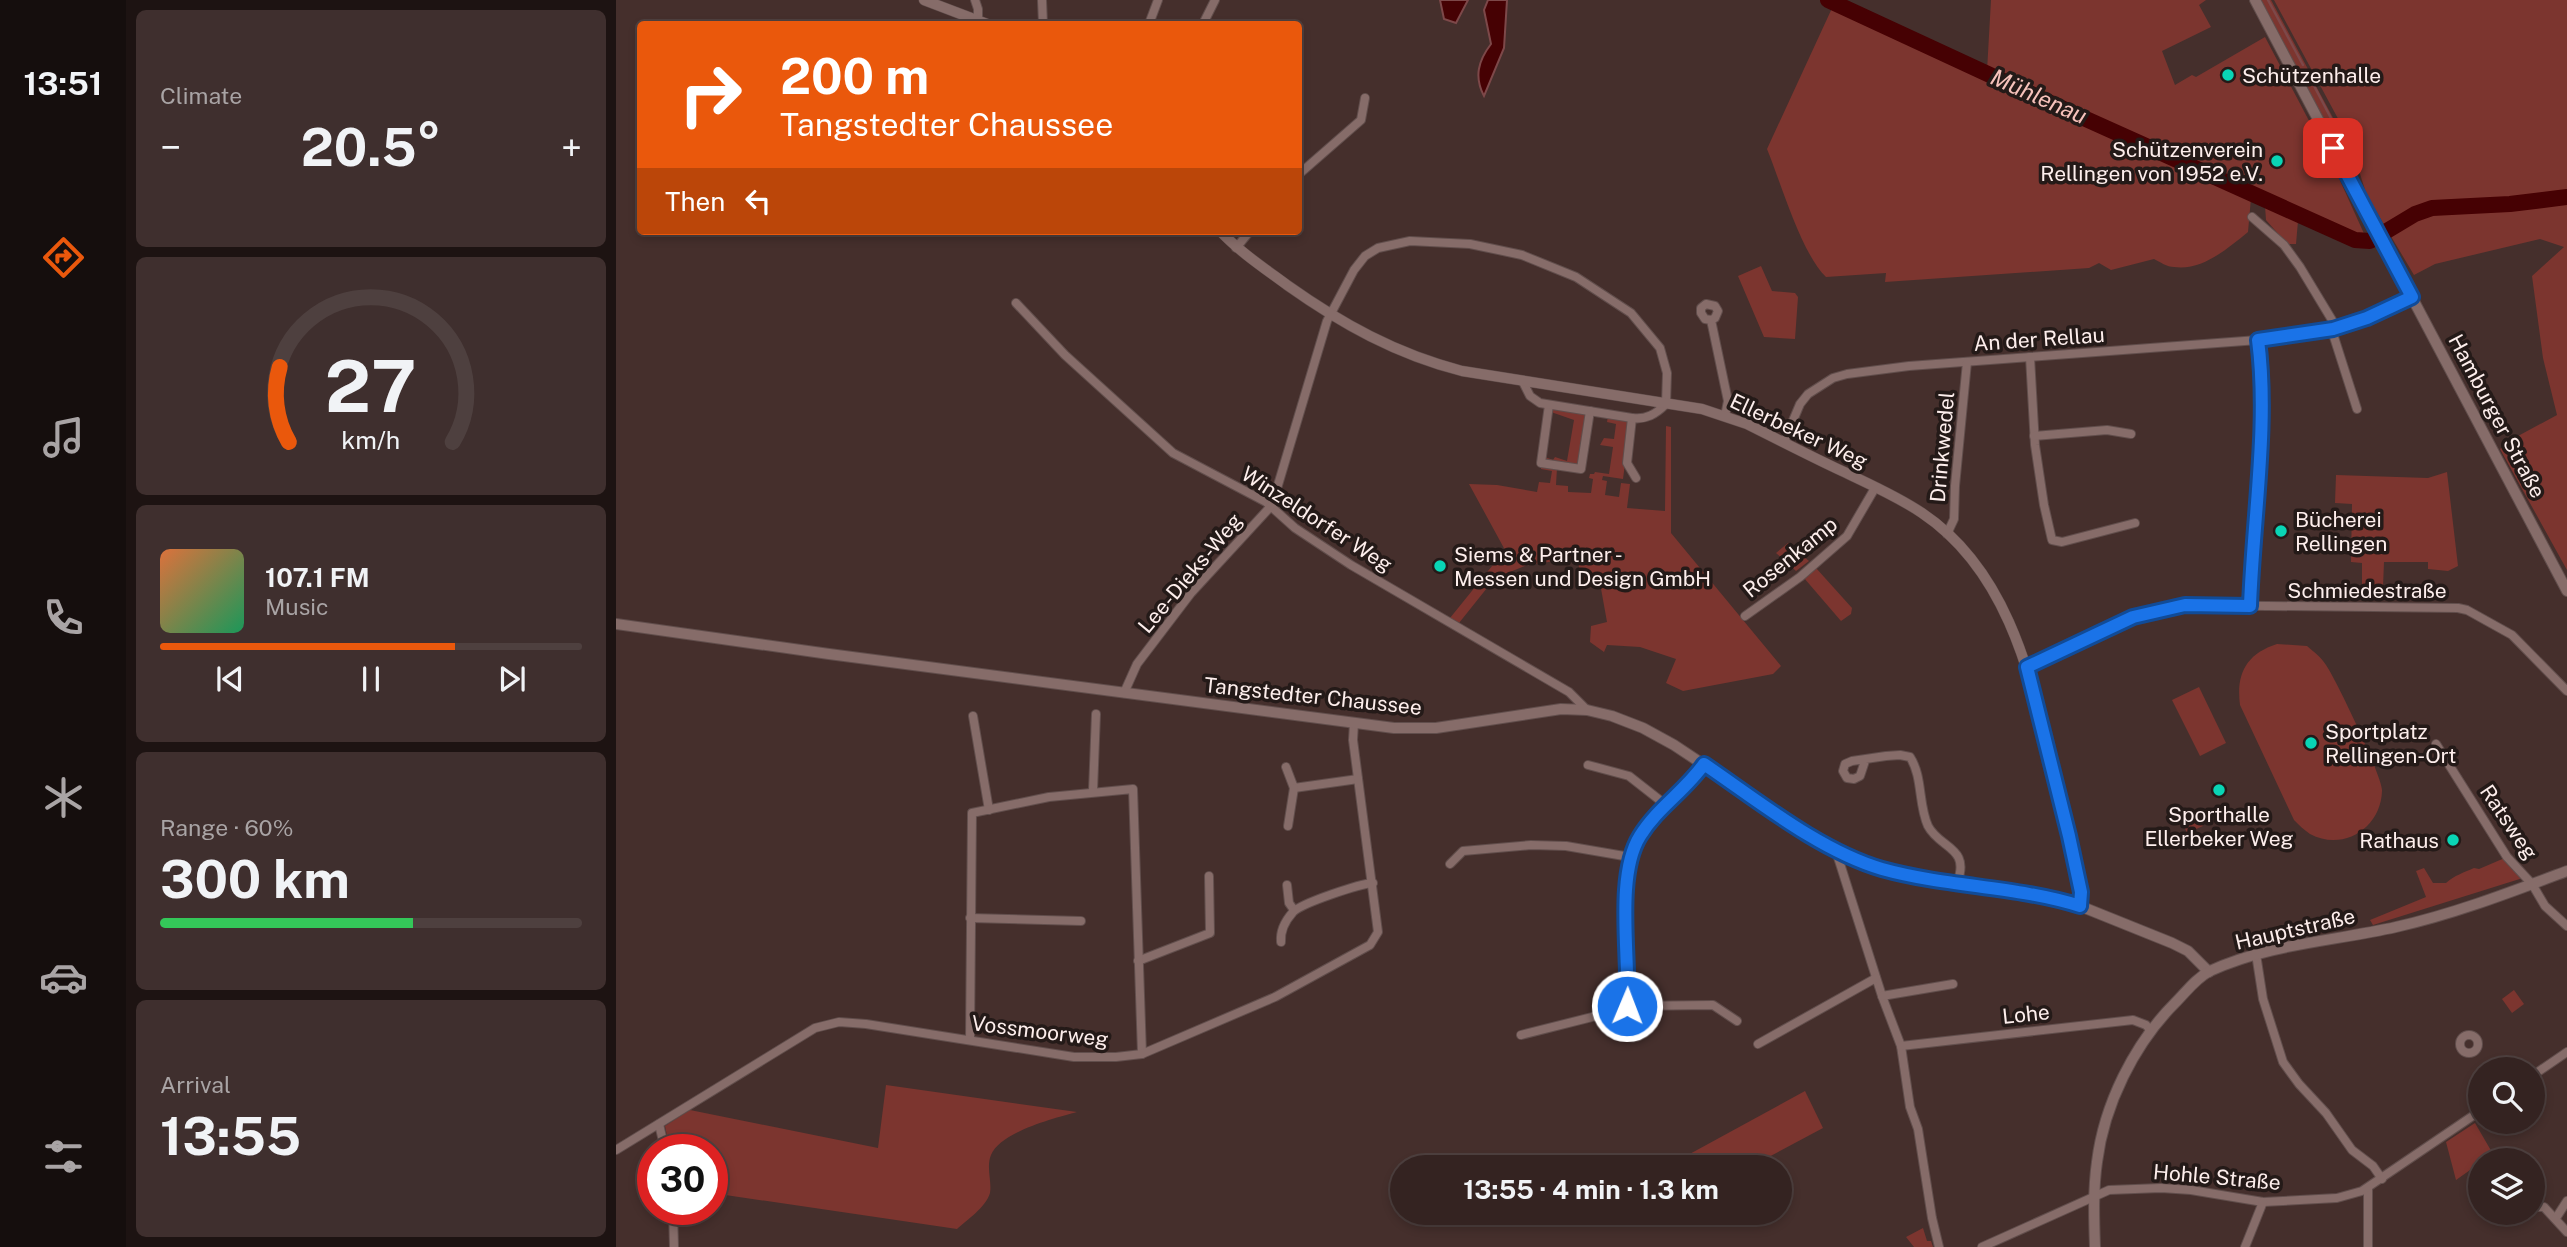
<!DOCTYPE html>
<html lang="en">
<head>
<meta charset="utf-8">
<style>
  :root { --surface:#342321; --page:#3f2f2e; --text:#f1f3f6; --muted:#a9a4a5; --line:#4e403f; --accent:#ea580c }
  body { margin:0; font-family:"Public Sans",sans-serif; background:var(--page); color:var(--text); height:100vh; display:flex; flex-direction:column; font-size:26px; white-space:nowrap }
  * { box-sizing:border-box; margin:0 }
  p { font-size:23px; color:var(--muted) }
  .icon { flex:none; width:38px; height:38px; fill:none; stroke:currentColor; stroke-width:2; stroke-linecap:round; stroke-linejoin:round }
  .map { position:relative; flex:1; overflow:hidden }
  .panel { display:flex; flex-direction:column; gap:10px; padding:10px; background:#1d1312; width:490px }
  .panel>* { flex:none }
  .hud { position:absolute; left:21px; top:21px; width:665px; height:214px; border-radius:7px; box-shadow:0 4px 10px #0003,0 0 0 2px var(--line); background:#ea580c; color:#fff; overflow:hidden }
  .fabs { position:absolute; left:1852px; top:1057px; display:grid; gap:14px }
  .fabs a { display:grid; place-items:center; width:77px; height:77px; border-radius:50%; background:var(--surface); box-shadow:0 4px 10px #0003,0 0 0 2px var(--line); font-size:35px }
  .speed { position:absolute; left:21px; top:1134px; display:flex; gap:14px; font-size:35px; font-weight:700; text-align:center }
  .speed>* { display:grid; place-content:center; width:91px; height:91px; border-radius:50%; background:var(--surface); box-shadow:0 4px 10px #0003,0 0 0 2px var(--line); line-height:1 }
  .speed .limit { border:10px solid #d22; background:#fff; color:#111 }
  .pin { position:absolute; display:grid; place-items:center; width:60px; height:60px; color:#fff; margin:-30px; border-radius:14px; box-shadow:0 4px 10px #0006 }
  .me { position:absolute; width:77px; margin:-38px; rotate:1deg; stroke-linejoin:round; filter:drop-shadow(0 0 5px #0008) }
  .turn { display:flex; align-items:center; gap:24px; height:147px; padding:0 28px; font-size:32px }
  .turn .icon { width:91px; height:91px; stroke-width:2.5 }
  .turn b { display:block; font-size:49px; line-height:60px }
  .then { display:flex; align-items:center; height:66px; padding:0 28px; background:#0003; gap:14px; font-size:26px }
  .big { font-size:52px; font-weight:700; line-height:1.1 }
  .panel .tile { flex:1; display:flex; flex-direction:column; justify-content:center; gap:10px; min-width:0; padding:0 24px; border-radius:10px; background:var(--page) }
  .panel .dial { align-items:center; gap:0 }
  .dial svg { height:182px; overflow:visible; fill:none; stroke:var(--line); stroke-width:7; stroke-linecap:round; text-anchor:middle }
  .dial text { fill:var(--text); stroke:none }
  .song { display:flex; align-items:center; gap:21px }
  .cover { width:84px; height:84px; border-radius:10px; background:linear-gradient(135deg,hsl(20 70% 55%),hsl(150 70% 35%)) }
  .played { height:7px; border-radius:4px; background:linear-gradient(90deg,var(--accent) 70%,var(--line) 70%) }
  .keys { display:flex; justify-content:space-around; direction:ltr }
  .heat { display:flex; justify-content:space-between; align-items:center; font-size:38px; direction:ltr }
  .charge { height:10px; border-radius:5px; background:linear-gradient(90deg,#34c759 60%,var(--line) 0) }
  .trip { position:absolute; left:774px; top:1155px; width:402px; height:70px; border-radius:35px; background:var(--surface); box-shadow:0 4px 10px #0003,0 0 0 2px var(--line); font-weight:700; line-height:70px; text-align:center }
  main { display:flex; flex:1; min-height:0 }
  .menu { display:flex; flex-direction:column; width:126px; justify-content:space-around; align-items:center; background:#150e0d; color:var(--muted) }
  .menu .icon { width:49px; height:49px }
  .menu .current { color:var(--accent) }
  .menu b { font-size:32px; color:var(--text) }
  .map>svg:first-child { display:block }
  .green { fill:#7c352f }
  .water { fill:#460103; stroke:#7d4849; stroke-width:2 }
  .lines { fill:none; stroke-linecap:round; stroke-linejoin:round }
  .stream { stroke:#7d4849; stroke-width:2.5 }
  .river { stroke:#460103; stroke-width:16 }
  .minor-casing { stroke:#614e4c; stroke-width:10 }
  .tertiary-casing { stroke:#614e4c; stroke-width:11 }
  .secondary-casing { stroke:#614e4c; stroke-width:12 }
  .minor { stroke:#866c69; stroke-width:8 }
  .tertiary { stroke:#866c69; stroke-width:10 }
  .secondary { stroke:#866c69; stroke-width:10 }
  .route-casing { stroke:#114b97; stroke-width:18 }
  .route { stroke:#1a73e8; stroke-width:12 }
  .poi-dot { fill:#09d5b5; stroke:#241a18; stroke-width:2.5 }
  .labels { text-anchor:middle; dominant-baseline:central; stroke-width:7; stroke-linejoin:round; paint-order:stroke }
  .poi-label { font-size:21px; fill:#fdeeec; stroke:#241a18; text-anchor:start }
  .street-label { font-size:21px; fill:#fdeeec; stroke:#241a18 }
  .water-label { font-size:23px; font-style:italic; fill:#f7c2bb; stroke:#241a18 }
</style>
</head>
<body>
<main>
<nav class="menu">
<b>13:51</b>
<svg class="icon current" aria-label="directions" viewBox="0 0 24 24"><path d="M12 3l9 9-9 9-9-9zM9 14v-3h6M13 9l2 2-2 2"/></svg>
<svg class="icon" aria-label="music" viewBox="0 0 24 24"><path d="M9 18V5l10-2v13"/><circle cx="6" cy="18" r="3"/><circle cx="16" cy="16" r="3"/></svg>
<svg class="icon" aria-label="phone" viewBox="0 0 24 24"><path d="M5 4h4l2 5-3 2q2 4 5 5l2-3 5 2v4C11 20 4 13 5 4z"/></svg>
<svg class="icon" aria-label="climate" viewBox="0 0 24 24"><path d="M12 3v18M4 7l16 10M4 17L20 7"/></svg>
<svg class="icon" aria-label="car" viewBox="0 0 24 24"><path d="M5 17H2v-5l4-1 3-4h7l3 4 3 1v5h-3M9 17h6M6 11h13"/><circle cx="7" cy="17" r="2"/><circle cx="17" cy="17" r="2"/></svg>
<svg class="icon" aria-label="filters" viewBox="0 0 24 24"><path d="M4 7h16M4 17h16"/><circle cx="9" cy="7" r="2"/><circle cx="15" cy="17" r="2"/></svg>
</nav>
<section class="panel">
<div class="tile"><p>Climate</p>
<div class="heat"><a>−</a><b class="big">20.5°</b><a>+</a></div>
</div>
<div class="tile dial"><svg viewBox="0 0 100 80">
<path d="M14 69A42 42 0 1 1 86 69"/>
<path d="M14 69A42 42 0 0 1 10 36" stroke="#ea580c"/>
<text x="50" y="56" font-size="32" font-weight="700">27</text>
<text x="50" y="72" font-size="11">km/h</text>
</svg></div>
<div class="tile">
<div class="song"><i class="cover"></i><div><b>107.1 FM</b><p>Music</p></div></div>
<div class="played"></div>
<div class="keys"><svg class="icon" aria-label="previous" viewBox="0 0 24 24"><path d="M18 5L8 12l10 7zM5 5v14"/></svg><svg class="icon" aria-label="pause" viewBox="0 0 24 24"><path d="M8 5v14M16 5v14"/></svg><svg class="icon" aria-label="next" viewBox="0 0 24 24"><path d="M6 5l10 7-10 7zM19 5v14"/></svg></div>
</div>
<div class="tile"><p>Range · 60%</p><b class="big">300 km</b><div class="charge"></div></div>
<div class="tile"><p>Arrival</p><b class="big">13:55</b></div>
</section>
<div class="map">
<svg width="1951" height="1247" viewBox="0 0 1951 1247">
  <rect width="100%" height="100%" fill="#452f2c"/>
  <!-- green -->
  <g class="green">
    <path d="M1375 0H1590L1583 5 1595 27 1546 51 1559 85 1576 75 1580 77 1649 37 1721 174 1755 249 1733 245 1682 221 1680 244H1671L1650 220 1649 206 1635 198 1632 232C1611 249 1586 271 1558 267 1551 267 1544 262 1538 259L1495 270 1483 263 1473 268 1269 282 1270 273 1210 277C1185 253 1165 183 1151 149L1217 6 1524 149 1527 142 1371 71Z"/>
    <path d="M1644 0H1655L1693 71 1692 73H1683Z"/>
    <path d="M1658 0H1951V570L1884 449 1902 436 1941 415 1927 358 1916 276 1948 247 1924 239 1819 264 1798 275 1751 196 1733 139Z"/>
    <path d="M1694 75 1730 142 1736 159 1726 156 1687 81Z"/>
    <path d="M1145 266 1156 291 1179 293 1182 297 1179 339 1148 337 1122 276Z"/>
    <path d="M939 408 968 413 971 415 963 466 929 460V457L937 460 939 457 951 461 958 420 935 412Z"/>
    <path d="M992 416 1010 420 1014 425 1007 479 987 476 986 480 991 481 989 495 1003 497 1005 483 1014 484 1011 508 1049 511 1050 426 1055 427V533L1165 666 1157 674 1067 691 1050 683 1060 659 1024 647 991 645 988 652 974 642 975 626 991 622 984 583 967 586 961 558 911 565 879 578 843 623 834 618 889 550 853 484 881 485 921 492 923 482 934 483 936 471 925 469V465L941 468 940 485 952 486V492L975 493 977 479 973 478 974 474H978L979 472 993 474 997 447 984 445 988 438 998 439 1000 424 991 422Z"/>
    <path d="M1831 472 1842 566 1832 571 1812 569V562H1768L1767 587H1746V563L1735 562 1736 504 1719 503 1720 475 1812 478Z"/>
    <path d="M1172 543 1193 561 1180 571 1160 553Z"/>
    <path d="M1200 568 1236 608 1235 614 1225 621 1188 578Z"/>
    <path d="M1661 644 1691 646C1698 652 1705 657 1710 665 1720 679 1767 778 1766 791 1765 828 1727 852 1694 834 1688 830 1683 825 1678 820L1624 705C1620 674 1630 654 1661 644Z"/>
    <path d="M1583 687 1610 743 1584 756 1556 700Z"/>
    <path d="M1581 815 1587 826 1571 833 1566 822Z"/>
    <path d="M1891 857 1910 877 1757 925 1754 920 1810 897 1800 871 1808 868 1817 883H1830C1839 875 1847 873 1858 868L1863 869Z"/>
    <path d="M1898 990 1908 1004 1896 1013 1886 999Z"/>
    <path d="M270 1085 461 1112C439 1118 384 1132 375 1155 370 1167 376 1181 374 1193 370 1207 351 1220 341 1229L96 1193V1150H54L49 1126 74 1110 262 1148Z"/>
    <path d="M1189 1091 1207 1128 1134 1167H1062L1059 1162Z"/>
    <path d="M1859 1123 1877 1154 1868 1160H1864V1163L1840 1180 1830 1142Z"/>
    <path d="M1307 1228 1311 1241H1315L1317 1247H1298L1290 1237Z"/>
  </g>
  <!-- water -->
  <g class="water">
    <path d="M824 0H852L840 23 828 19Z"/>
    <path d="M872 0H891L888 48 868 96C858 77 862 61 875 44L868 10Z"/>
  </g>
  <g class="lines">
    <!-- stream -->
    <g class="stream">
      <path d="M1652 0 1687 65"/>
      <path d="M1695 80 1718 124"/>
      <path d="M1773 224 1777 229"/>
    </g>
    <!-- river -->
    <path class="river" d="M1212 0 1441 106 1739 240 1754 241 1799 214 1816 208 1894 204 1951 197"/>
    <defs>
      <g id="minor">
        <path d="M359 0 362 9V21"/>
        <path d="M426 0 427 24"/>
        <path d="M533 24 542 0"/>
        <path d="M587 24 599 0"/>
        <path d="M682 175 745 120 749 98"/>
        <path d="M1636 217 1668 245 1684 267 1716 320 1718 337 1741 409"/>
        <path d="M620 248 634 231"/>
        <path d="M400 303 449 355 557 453 650 502 679 528 735 565 953 692 971 710"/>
        <path d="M1095 320 1089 319 1085 313V308L1090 304 1099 306 1102 311 1099 318 1095 320 1112 401 1109 416"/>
        <path d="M1414 357 1419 445 1428 505 1436 540 1446 542 1519 523"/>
        <path d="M933 405 925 463 965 469 974 411"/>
        <path d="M1016 418 1011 463 1020 478"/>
        <path d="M1418 436 1491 430 1515 434"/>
        <path d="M1168 442 1184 404 1192 394 1217 378 1231 374 1293 366 1642 340 1717 329 1751 318 1796 297"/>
        <path d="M1331 534 1338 519 1339 486 1351 362"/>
        <path d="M1634 606C1637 518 1653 427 1642 340"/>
        <path d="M1129 616 1184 577 1231 536 1259 488"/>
        <path d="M1411 667 1517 617 1569 605 1842 608 1851 610 1896 635 1951 691"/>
        <path d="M508 693 521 664 575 593 656 505 711 321 738 270 749 256 762 248 794 241 854 244 906 255 960 277 1015 313 1044 348 1051 373 1050 404C1040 414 1030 420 1016 418L924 403 914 396 907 382"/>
        <path d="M357 716 373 810"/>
        <path d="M1820 744 1891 857 1916 884 1929 906 1951 926"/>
        <path d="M1249 761 1244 776 1238 779 1231 778 1227 771 1229 764 1236 761 1270 756 1284 755 1294 757C1307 777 1302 804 1312 826 1324 849 1355 847 1341 883"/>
        <path d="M972 765 1013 776 1050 805"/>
        <path d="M670 767 678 788 742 779"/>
        <path d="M477 791 480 714"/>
        <path d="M672 826 678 788"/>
        <path d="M1220 851 1266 996 1285 1046 1294 1107 1302 1129 1316 1218 1323 1247"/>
        <path d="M834 864 847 851 915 845 950 846 1014 857"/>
        <path d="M671 885 673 903 678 910"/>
        <path d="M354 918 465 921"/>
        <path d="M665 942C664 931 669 921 677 912 686 903 743 884 757 883"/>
        <path d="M1640 954 1647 999 1667 1062 1683 1084 1710 1113 1736 1150 1757 1166 1766 1179"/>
        <path d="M522 961 594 933 593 876"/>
        <path d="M1266 996 1337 984"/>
        <path d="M1011 1006 1097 1005 1121 1021"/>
        <path d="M905 1035 992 1013 1011 1006C1014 958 998 876 1023 836 1041 808 1069 791 1088 764"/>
        <circle cx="1853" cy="1044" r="9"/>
        <path d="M354 1040 356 813 433 797 517 789 526 1054"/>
        <path d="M1142 1044 1260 978"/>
        <path d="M1285 1046 1517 1020 1530 1025 1535 1031"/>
        <path d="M1916 1076 1951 1052"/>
        <path d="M43 1124 49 1150"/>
        <path d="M0 1150 199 1028 223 1022 250 1024 458 1057H500L526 1054 659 997 754 945 762 932 737 740 738 723"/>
        <path d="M1752 1189V1247"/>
        <path d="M1916 1207H1928L1951 1232"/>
        <path d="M57 1209 58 1247"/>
        <path d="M1940 1218 1951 1201"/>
        <path d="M1366 1247 1493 1190 1545 1188 1575 1190 1647 1202 1721 1198 1746 1191 1864 1111"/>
        <path d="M1629 1247 1647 1202"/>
      </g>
      <g id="tertiary">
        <path d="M308 0 371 24"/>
        <path d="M604 231C624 252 648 268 671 285 726 324 780 354 846 371L1086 409 1131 424C1163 440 1194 456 1226 471 1253 484 1281 496 1306 513 1388 568 1413 667 1434 757 1445 802 1455 847 1465 892L1464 906"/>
      </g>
      <g id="secondary">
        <path d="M1639 0 1951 591"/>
        <path d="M0 624 213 654 778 728H820L945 709 971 710 996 716 1027 728 1058 745 1207 844 1242 861 1283 873 1417 894 1464 906 1556 943 1572 951 1593 972"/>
        <path d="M1479 1247C1478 1219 1477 1190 1481 1162 1488 1105 1518 1044 1559 1003 1570 992 1580 978 1594 971 1652 944 1718 941 1780 927 1838 914 1895 892 1951 871"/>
      </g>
    </defs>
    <!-- minor casing -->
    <use href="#minor" class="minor-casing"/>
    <!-- tertiary casing -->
    <use href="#tertiary" class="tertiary-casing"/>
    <!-- secondary casing -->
    <use href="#secondary" class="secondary-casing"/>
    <!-- minor -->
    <use href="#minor" class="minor"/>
    <!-- tertiary -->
    <use href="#tertiary" class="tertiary"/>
    <!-- secondary -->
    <use href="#secondary" class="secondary"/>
  </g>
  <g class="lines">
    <defs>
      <path id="route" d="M1011 1006C1014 958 999 876 1024 836 1041 808 1069 791 1088 764 1141 800 1204 851 1266 869 1331 887 1400 886 1464 906L1465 892 1453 836 1411 667 1517 617 1569 605 1634 606C1637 520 1653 424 1642 340L1717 329 1751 318 1796 297 1717 148"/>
    </defs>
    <!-- route casing -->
    <use href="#route" class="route-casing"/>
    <!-- route -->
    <use href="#route" class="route"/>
  </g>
  <!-- markers -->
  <g class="poi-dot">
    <circle cx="1612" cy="75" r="7"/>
    <circle cx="1661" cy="161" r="7"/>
    <circle cx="1665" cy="531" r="7"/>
    <circle cx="824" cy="566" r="7"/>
    <circle cx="1695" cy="743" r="7"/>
    <circle cx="1603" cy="790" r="7"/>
    <circle cx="1837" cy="840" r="7"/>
  </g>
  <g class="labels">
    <!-- poi labels -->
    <g class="poi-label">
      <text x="1626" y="75">Schützenhalle</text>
      <text x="1647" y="149" text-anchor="end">Schützenverein<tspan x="1647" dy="24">Rellingen von 1952 e.V.</tspan></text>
      <text x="1679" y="519">Bücherei<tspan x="1679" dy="24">Rellingen</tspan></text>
      <text x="838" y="554">Siems &amp; Partner -<tspan x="838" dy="24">Messen und Design GmbH</tspan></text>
      <text x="1709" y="731">Sportplatz<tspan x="1709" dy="24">Rellingen-Ort</tspan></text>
      <text x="1603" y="814" text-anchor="middle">Sporthalle<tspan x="1603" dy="24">Ellerbeker Weg</tspan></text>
      <text x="1823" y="840" text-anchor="end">Rathaus</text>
    </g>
    <!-- street labels -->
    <g class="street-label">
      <text transform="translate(1423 339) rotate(-4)">An der Rellau</text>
      <text transform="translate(1881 416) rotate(62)">Hamburger Straße</text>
      <text transform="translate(1183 431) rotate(25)">Ellerbeker Weg</text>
      <text transform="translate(1326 447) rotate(-85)">Drinkwedel</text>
      <text transform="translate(701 519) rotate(33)">Winzeldorfer Weg</text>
      <text transform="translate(1174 557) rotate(-39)">Rosenkamp</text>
      <text transform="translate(574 573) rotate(-50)">Lee-Dieks-Weg</text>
      <text x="1751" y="590">Schmiedestraße</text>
      <text transform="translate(697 696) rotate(6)">Tangstedter Chaussee</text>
      <text transform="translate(1893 822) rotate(56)">Ratsweg</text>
      <text transform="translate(1679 929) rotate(-13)">Hauptstraße</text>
      <text transform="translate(1410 1014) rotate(-6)">Lohe</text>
      <text transform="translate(424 1031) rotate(7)">Vossmoorweg</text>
      <text transform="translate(1601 1177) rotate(5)">Hohle Straße</text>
    </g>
    <!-- water labels -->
    <g class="water-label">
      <text transform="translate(1423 96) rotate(24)">Mühlenau</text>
    </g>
  </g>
</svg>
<div class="fabs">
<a><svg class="icon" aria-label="search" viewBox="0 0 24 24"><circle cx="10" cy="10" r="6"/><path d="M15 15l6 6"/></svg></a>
<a><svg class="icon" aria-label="layers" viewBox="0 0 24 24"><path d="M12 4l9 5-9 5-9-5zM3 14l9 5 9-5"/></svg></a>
</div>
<div class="speed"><div class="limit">30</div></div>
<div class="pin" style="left:1717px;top:148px;background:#d93025"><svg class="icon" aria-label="arrive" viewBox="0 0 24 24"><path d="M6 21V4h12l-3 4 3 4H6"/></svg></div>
<svg class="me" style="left:1011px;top:1006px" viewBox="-20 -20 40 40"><circle r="17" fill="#1a73e8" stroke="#fff" stroke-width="3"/><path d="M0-11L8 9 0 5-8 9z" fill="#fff"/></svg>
<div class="trip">13:55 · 4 min · 1.3 km</div>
<div class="hud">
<div class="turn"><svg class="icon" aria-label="right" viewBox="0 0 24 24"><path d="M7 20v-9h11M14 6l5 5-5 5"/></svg><div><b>200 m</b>Tangstedter Chaussee</div></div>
<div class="then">Then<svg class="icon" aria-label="left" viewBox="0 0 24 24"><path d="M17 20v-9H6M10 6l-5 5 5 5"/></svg></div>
</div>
</div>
</main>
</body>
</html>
